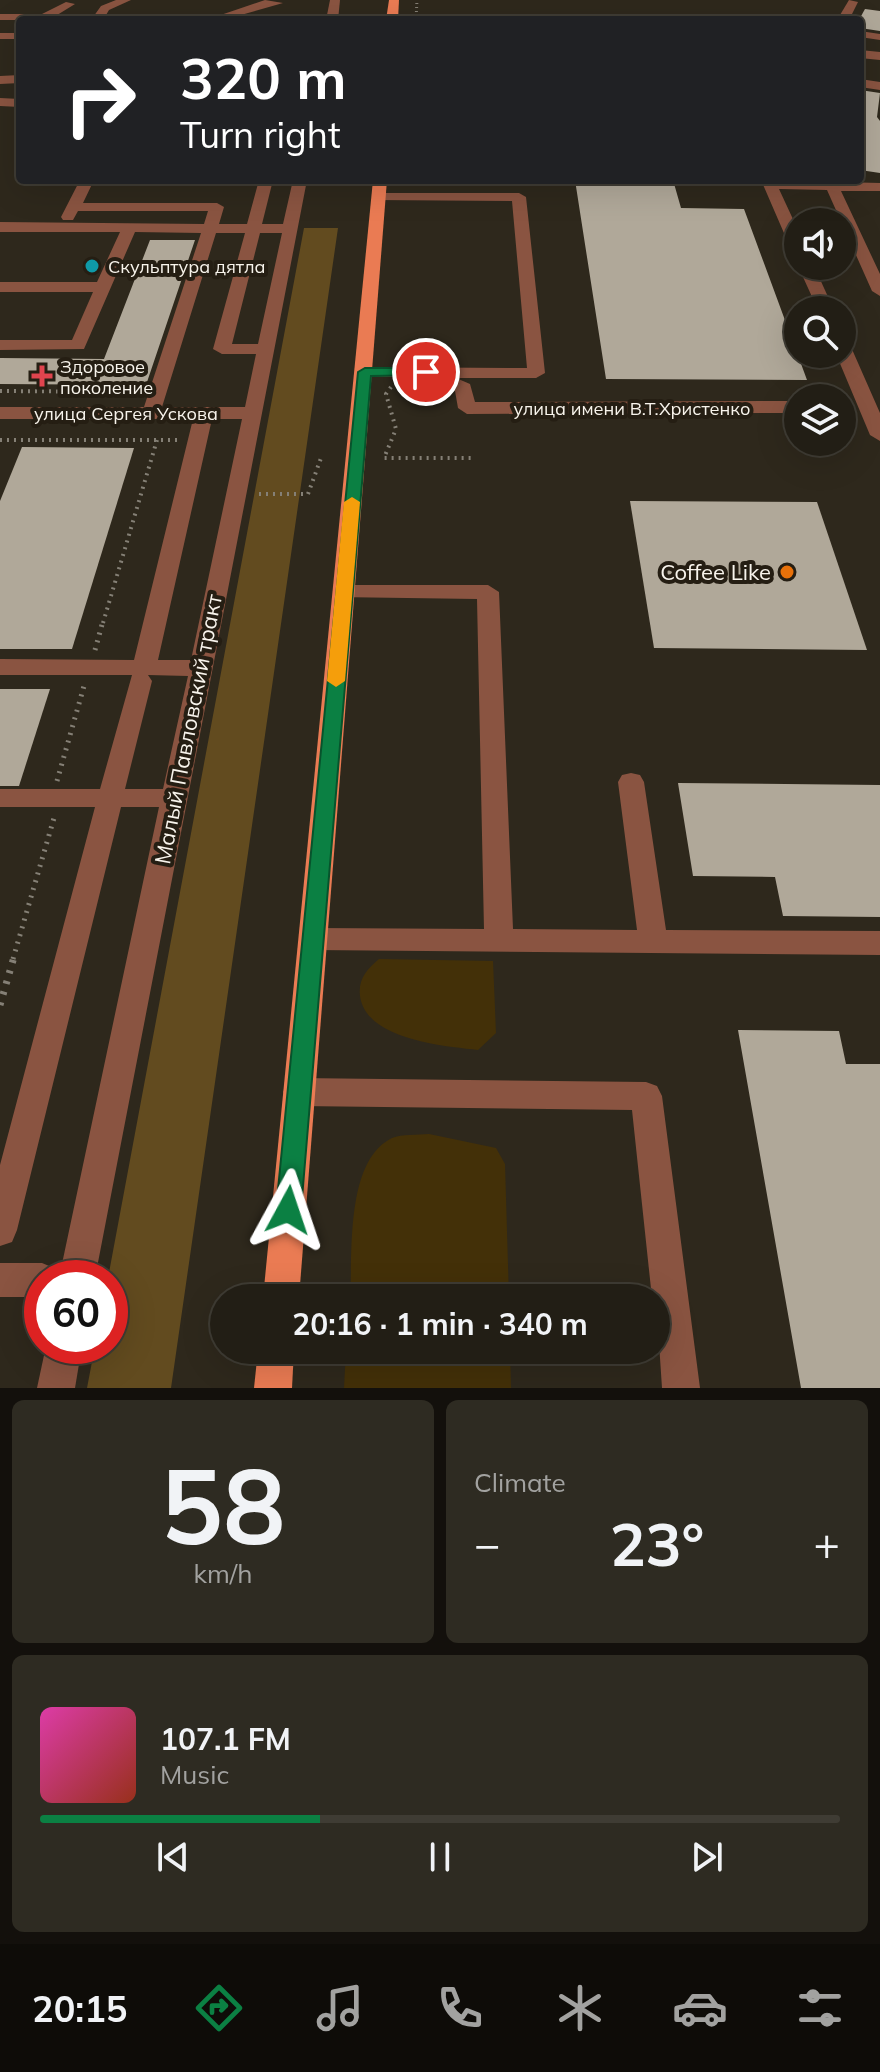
<!DOCTYPE html>
<html lang="en">
<head>
<meta charset="utf-8">
<style>
  :root { --surface:#221e15; --page:#2e2b22; --text:#f1f3f6; --muted:#a2a2a0; --line:#3f3c34; --accent:#0b8043 }
  body { margin:0; font-family:Mulish,sans-serif; background:var(--page); color:var(--text); height:100vh; display:flex; flex-direction:column; font-size:30px; white-space:nowrap }
  * { box-sizing:border-box; margin:0 }
  p { font-size:26px; color:var(--muted) }
  .icon { flex:none; width:44px; height:44px; fill:none; stroke:currentColor; stroke-width:2; stroke-linecap:round; stroke-linejoin:round }
  .map { position:relative; height:1388px; overflow:hidden }
  .drawer { display:flex; flex-direction:column; gap:12px; padding:12px; background:#13100c; flex:1 }
  .drawer>* { flex:none }
  .guide { position:absolute; left:16px; top:16px; width:848px; height:168px; border-radius:8px; box-shadow:0 8px 32px #0002,0 0 0 2px var(--line); background:#202124; color:#fff; overflow:hidden }
  .tools { position:absolute; left:784px; top:208px; display:grid; gap:16px }
  .tools a { display:grid; place-items:center; width:72px; height:72px; border-radius:50%; background:var(--surface); box-shadow:0 8px 32px #0002,0 0 0 2px var(--line); font-size:40px }
  .speed { position:absolute; left:24px; top:1260px; display:flex; gap:16px; font-size:40px; font-weight:700; text-align:center }
  .speed>* { display:grid; place-content:center; width:104px; height:104px; border-radius:50%; background:var(--surface); box-shadow:0 8px 32px #0002,0 0 0 2px var(--line); line-height:1 }
  .speed .limit { border:12px solid #d22; background:#fff; color:#111 }
  .pin { position:absolute; display:grid; place-items:center; width:68px; height:68px; color:#fff; margin:-34px; border:4px solid #fff; border-radius:50%; box-shadow:0 2px 8px #0007 }
  .me { position:absolute; width:88px; margin:-44px; rotate:5deg; stroke-linejoin:round; filter:drop-shadow(0 0 6px #0008) }
  .turn { display:flex; align-items:center; gap:28px; height:168px; padding:0 32px; font-size:36px }
  .turn .icon { width:104px; height:104px; stroke-width:2.5 }
  .turn b { display:block; font-size:56px; line-height:68px }
  .big { font-size:60px; font-weight:700; line-height:1.1 }
  .drawer .tile { flex:1; display:flex; flex-direction:column; justify-content:center; gap:12px; min-width:0; padding:0 28px; border-radius:12px; background:var(--page) }
  .drawer .dial { align-items:center; gap:0 }
  .dial b { font-size:104px; line-height:1 }
  .song { display:flex; align-items:center; gap:24px }
  .cover { width:96px; height:96px; border-radius:12px; background:linear-gradient(135deg,hsl(320 70% 55%),hsl(10 70% 35%)) }
  .played { height:8px; border-radius:4px; background:linear-gradient(90deg,var(--accent) 35%,var(--line) 35%) }
  .keys { display:flex; justify-content:space-around; direction:ltr }
  .heat { display:flex; justify-content:space-between; align-items:center; font-size:44px; direction:ltr }
  .drawer .tiles { flex:1; display:grid; gap:12px; grid-template-columns:1fr 1fr }
  .tile:last-child { grid-column:span 2 }
  .trip { position:absolute; left:210px; top:1284px; width:460px; height:80px; border-radius:40px; background:var(--surface); box-shadow:0 8px 32px #0002,0 0 0 2px var(--line); font-weight:700; line-height:80px; text-align:center }
  .tab-bar { display:flex; height:128px; justify-content:space-around; align-items:center; background:#0e0c08; color:var(--muted) }
  .tab-bar .icon { width:56px; height:56px }
  .tab-bar .active { color:var(--accent) }
  .tab-bar b { font-size:36px; color:var(--text) }
  .map>svg:first-child { display:block }
  .green { fill:#433008 }
  .forest { fill:#624b1f }
  .building { fill:#b0a899 }
  .lines { fill:none; stroke-linecap:round; stroke-linejoin:round }
  .path-far3 { stroke:#858076; stroke-width:3; stroke-dasharray:1 3; stroke-linecap:butt }
  .path-far2 { stroke:#858076; stroke-width:4; stroke-dasharray:2 5; stroke-linecap:butt }
  .path-far1 { stroke:#858076; stroke-width:5; stroke-dasharray:2 6; stroke-linecap:butt }
  .path { stroke:#858076; stroke-width:7; stroke-dasharray:3 8; stroke-linecap:butt }
  .minor { fill:#8a5441; fill-rule:evenodd }
  .major { fill:#ea7b53; fill-rule:evenodd }
  .route { fill:#0b8043; stroke:#07532c; stroke-width:2 }
  .slow { fill:#f59e0b }
  .culture-dot { fill:#0f9aa8; stroke:#251e13; stroke-width:3 }
  .health-dot { fill:#e0444e; stroke:#251e13; stroke-width:3 }
  .food-dot { fill:#e8710a; stroke:#251e13; stroke-width:3 }
  .labels { text-anchor:middle; dominant-baseline:central; stroke-width:8; stroke-linejoin:round; paint-order:stroke }
  .far-poi-label { font-size:18px; fill:#f8f4ec; stroke:#251e13; text-anchor:start }
  .far-street-label { font-size:18px; fill:#f8f4ec; stroke:#251e13 }
  .poi-label { font-size:22px; fill:#f8f4ec; stroke:#251e13; text-anchor:end }
  .street-label { font-size:22px; fill:#f8f4ec; stroke:#251e13 }
</style>
</head>
<body>
<div class="map">
<svg width="880" height="1388" viewBox="0 0 880 1388">
  <rect width="100%" height="100%" fill="#2e281c"/>
  <!-- green -->
  <g class="green">
    <path d="M379 959 493 961 496 1033 478 1050C444 1046 366 1040 360 996 358 979 367 969 379 959Z"/>
    <path d="M429 1134 496 1148 505 1164 509 1298H350C353 1253 345 1161 392 1138 402 1134 418 1135 429 1134Z"/>
    <path d="M346 1350H510L511 1388H344Z"/>
  </g>
  <!-- forest -->
  <path class="forest" d="M304 228H338L171 1388H87L95 1346H110V1278H108Z"/>
  <!-- building -->
  <g class="building">
    <path d="M865 9 880 11V31L860 28V18Z"/>
    <path d="M860 90 880 93 877 117 880 121V173L860 170Z"/>
    <path d="M575 180H673L681 208 744 209 807 380 606 379Z"/>
    <path d="M150 240H195L146 385 0 384V358L104 359Z"/>
    <path d="M22 447 134 448 72 649H0V501Z"/>
    <path d="M630 501 817 502 867 650 654 648Z"/>
    <path d="M0 689H50L19 786H0Z"/>
    <path d="M678 783 880 785V917L783 916 775 877 693 876Z"/>
    <path d="M738 1030 839 1031 846 1064H880V1388H801Z"/>
  </g>
  <g class="lines">
    <!-- path-far3 -->
    <path class="path-far3" d="M416 20 417 0"/>
    <!-- path-far2 -->
    <g class="path-far2">
      <path d="M391 387 386 394 396 429 384 458H471"/>
      <path d="M0 391 140 392"/>
      <path d="M0 440H179"/>
      <path d="M259 494H308L321 458"/>
      <path d="M103 623 157 440"/>
    </g>
    <!-- path-far1 -->
    <g class="path-far1">
      <path d="M95 650 103 621"/>
      <path d="M57 781 84 686"/>
      <path d="M13 959 54 818"/>
    </g>
    <!-- path -->
    <g class="path">
      <path d="M0 1005 14 957"/>
      <path d="M36 1339 42 1312"/>
    </g>
    <!-- minor -->
    <g class="minor">
      <path d="M116 0H131L109 10 103 20H91L101 6Z"/>
      <path d="M265 0 283 3 223 20H206Z"/>
      <path d="M330 0H340L338 20H326Z"/>
      <path d="M849 0 858 2 849 20H837Z"/>
      <path d="M66 2 75 4 49 20H0V14H42Z"/>
      <path d="M860 31 880 34V40L860 37Z"/>
      <rect x="0" y="33" width="20" height="6"/>
      <path d="M860 50 880 52V60L860 58Z"/>
      <path d="M20 75V83L0 84V76Z"/>
      <path d="M860 79 880 82V90L860 87Z"/>
      <path d="M0 98 20 99V107L0 106Z"/>
      <path d="M80 180H94L83 203H217L224 207 219 224H247L259 180H273L262 224H283L293 180H307L95 1278H59L159 807H121L17 1230 12 1242 0 1246V1165L95 807H0V789H100L132 675H0V659L134 660 193 419H0V407H144L201 233 135 232 84 349 0 350V340H72L93 292H0V282H97L120 232H0V222L204 224 208 211H78L73 220H63L61 217ZM216 233H245L213 349 222 354H256L245 407H162ZM260 233H282L258 344H232ZM212 419H242L191 660H158ZM148 675 188 676 163 789H125L152 681Z"/>
      <path d="M761 180 880 183V191H841L880 274V296L872 291 827 190 779 189 798 230V252L790 247Z"/>
      <path d="M379 193H519L526 197 545 373 536 378H456L470 384 475 402 798 401V413L467 414 458 408 455 391 428 378 359 376 356 372 359 368 365 367 527 368 512 201 374 200V194Z"/>
      <path d="M798 266H814L834 310H818Z"/>
      <path d="M842 342 851 347 880 413V441L870 435 836 354H842Z"/>
      <path d="M344 585H488L499 592 513 929 637 930 618 782 622 775 631 773 640 775 644 782 666 930 880 931V955L313 950 303 947 299 939 303 931 313 928 484 929 477 599 336 597 333 592Z"/>
      <path d="M299 1078 646 1082 657 1086 662 1096 700 1388H662L656 1298H652L632 1110 299 1106 288 1102 283 1092 288 1082Z"/>
      <path d="M0 1263H42L54 1268 59 1278H42V1297H0Z"/>
      <path d="M46 1346H82L75 1388H37Z"/>
    </g>
    <!-- major -->
    <g class="major">
      <path d="M389 0H399L398 20H386Z"/>
      <path d="M373 180H387L299 1298H263Z"/>
      <path d="M258 1350H294L292 1388H254Z"/>
    </g>
  </g>
  <!-- route -->
  <path class="route" d="M426 368 431 369V375L371 376 301 1210 297 1218 288 1222 279 1218 276 1210 358 372 365 368Z"/>
  <!-- slow -->
  <path class="slow" d="M352 497 360 502 345 681 336 687 327 681 344 502Z"/>
  <!-- markers -->
  <circle class="culture-dot" cx="92" cy="266" r="8"/>
  <path class="health-dot" d="M38 364h8v8h8v8h-8v8h-8v-8h-8v-8h8z"/>
  <circle class="food-dot" cx="787" cy="572" r="8"/>
  <g class="labels">
    <!-- far-poi labels -->
    <g class="far-poi-label">
      <text x="108" y="266">Скульптура дятла</text>
      <text x="60" y="366">Здоровое<tspan x="60" dy="21">поколение</tspan></text>
    </g>
    <!-- far-street labels -->
    <g class="far-street-label">
      <text x="632" y="408">улица имени В.Т.Христенко</text>
      <text x="126" y="413">улица Сергея Ускова</text>
    </g>
    <!-- poi labels -->
    <g class="poi-label">
      <text x="771" y="572">Coffee Like</text>
    </g>
    <!-- street labels -->
    <g class="street-label">
      <text transform="translate(188 729) rotate(-79)">Малый Павловский тракт</text>
    </g>
  </g>
</svg>
<div class="tools">
<a><svg class="icon" aria-label="sound" viewBox="0 0 24 24"><path d="M4 9h4l5-4v14l-5-4H4zM17 9q2 3 0 6"/></svg></a>
<a><svg class="icon" aria-label="search" viewBox="0 0 24 24"><circle cx="10" cy="10" r="6"/><path d="M15 15l6 6"/></svg></a>
<a><svg class="icon" aria-label="layers" viewBox="0 0 24 24"><path d="M12 4l9 5-9 5-9-5zM3 14l9 5 9-5"/></svg></a>
</div>
<div class="speed"><div class="limit">60</div></div>
<div class="pin" style="left:426px;top:372px;background:#d93025"><svg class="icon" aria-label="arrive" viewBox="0 0 24 24"><path d="M6 21V4h12l-3 4 3 4H6"/></svg></div>
<svg class="me" style="left:288px;top:1210px" viewBox="-20 -20 40 40"><path d="M0-17L14 15 0 8-14 15z" fill="#0b8043" stroke="#fff" stroke-width="4"/></svg>
<div class="trip">20:16 · 1 min · 340 m</div>
<div class="guide">
<div class="turn"><svg class="icon" aria-label="right" viewBox="0 0 24 24"><path d="M7 20v-9h11M14 6l5 5-5 5"/></svg><div><b>320 m</b>Turn right</div></div>
</div>
</div>
<section class="drawer">
<div class="tiles">
<div class="tile dial"><b>58</b><p>km/h</p></div>
<div class="tile"><p>Climate</p>
<div class="heat"><a>−</a><b class="big">23°</b><a>+</a></div>
</div>
<div class="tile">
<div class="song"><i class="cover"></i><div><b>107.1 FM</b><p>Music</p></div></div>
<div class="played"></div>
<div class="keys"><svg class="icon" aria-label="previous" viewBox="0 0 24 24"><path d="M18 5L8 12l10 7zM5 5v14"/></svg><svg class="icon" aria-label="pause" viewBox="0 0 24 24"><path d="M8 5v14M16 5v14"/></svg><svg class="icon" aria-label="next" viewBox="0 0 24 24"><path d="M6 5l10 7-10 7zM19 5v14"/></svg></div>
</div>
</div>
</section>
<nav class="tab-bar">
<b>20:15</b>
<svg class="icon active" aria-label="directions" viewBox="0 0 24 24"><path d="M12 3l9 9-9 9-9-9zM9 14v-3h6M13 9l2 2-2 2"/></svg>
<svg class="icon" aria-label="music" viewBox="0 0 24 24"><path d="M9 18V5l10-2v13"/><circle cx="6" cy="18" r="3"/><circle cx="16" cy="16" r="3"/></svg>
<svg class="icon" aria-label="phone" viewBox="0 0 24 24"><path d="M5 4h4l2 5-3 2q2 4 5 5l2-3 5 2v4C11 20 4 13 5 4z"/></svg>
<svg class="icon" aria-label="climate" viewBox="0 0 24 24"><path d="M12 3v18M4 7l16 10M4 17L20 7"/></svg>
<svg class="icon" aria-label="car" viewBox="0 0 24 24"><path d="M5 17H2v-5l4-1 3-4h7l3 4 3 1v5h-3M9 17h6M6 11h13"/><circle cx="7" cy="17" r="2"/><circle cx="17" cy="17" r="2"/></svg>
<svg class="icon" aria-label="filters" viewBox="0 0 24 24"><path d="M4 7h16M4 17h16"/><circle cx="9" cy="7" r="2"/><circle cx="15" cy="17" r="2"/></svg>
</nav>
</body>
</html>
